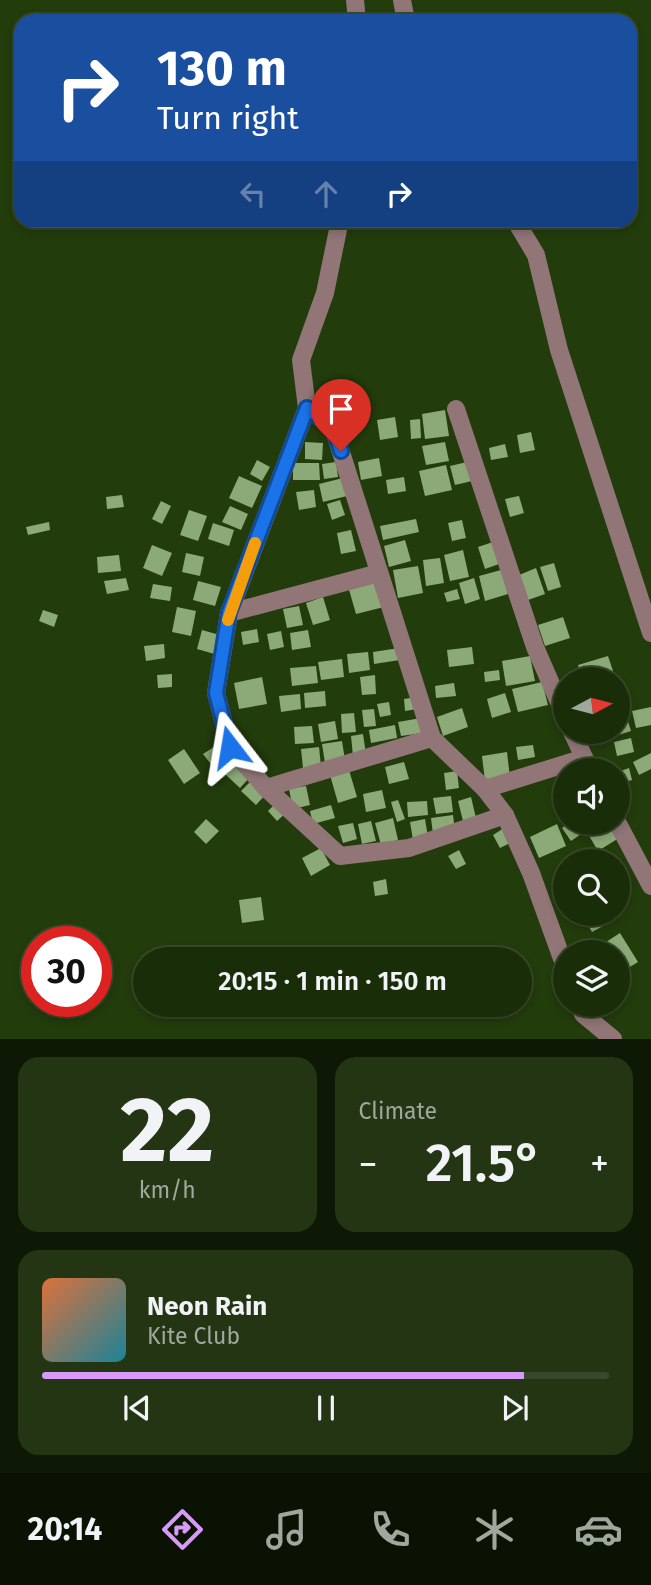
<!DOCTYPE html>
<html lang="en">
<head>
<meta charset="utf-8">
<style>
  :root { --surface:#1a2d09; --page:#233512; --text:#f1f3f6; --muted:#9fa89c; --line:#38492a; --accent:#d89af8 }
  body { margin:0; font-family:"Fira Sans",sans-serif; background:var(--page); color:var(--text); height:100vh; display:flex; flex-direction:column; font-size:26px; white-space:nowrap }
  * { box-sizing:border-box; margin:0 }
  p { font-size:23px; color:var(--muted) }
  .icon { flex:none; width:38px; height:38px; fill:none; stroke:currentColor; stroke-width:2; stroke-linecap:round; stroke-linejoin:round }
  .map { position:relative; height:1039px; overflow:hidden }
  .drawer { display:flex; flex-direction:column; gap:18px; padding:18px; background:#0e1905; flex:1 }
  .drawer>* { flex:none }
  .banner { position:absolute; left:14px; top:14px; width:623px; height:214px; border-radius:21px; box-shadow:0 4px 10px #0003,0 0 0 2px var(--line); background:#1a4fa0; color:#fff; overflow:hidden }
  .needle { width:46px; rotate:83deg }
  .buttons { position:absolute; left:553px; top:667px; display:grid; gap:14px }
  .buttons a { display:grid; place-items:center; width:77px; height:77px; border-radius:50%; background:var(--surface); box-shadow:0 4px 10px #0003,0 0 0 2px var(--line); font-size:35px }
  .speed { position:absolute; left:21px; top:926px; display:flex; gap:14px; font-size:35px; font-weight:700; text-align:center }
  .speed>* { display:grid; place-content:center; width:91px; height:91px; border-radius:50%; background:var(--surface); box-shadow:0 4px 10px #0003,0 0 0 2px var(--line); line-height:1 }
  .speed .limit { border:10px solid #d22; background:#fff; color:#111 }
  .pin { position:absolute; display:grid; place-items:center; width:60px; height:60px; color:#fff; margin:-72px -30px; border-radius:50% 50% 50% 0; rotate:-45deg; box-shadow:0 0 7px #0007 }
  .pin .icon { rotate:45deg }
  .me { position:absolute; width:77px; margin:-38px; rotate:346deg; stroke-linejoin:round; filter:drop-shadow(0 0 5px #0008) }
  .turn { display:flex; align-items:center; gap:24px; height:147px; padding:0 28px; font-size:32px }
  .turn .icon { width:91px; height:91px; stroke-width:2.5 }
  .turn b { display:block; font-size:49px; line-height:60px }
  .lanes { display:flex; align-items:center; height:66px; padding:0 28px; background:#0003; justify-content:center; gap:35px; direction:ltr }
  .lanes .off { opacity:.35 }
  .big { font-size:52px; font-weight:600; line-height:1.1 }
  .drawer .tile { flex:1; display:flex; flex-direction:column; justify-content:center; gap:10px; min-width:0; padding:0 24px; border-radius:21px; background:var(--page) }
  .drawer .dial { align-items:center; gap:0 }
  .dial b { font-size:91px; line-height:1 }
  .song { display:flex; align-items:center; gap:21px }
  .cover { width:84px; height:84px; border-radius:10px; background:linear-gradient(135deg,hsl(20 70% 55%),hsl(190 70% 35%)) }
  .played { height:7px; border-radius:4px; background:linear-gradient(90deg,var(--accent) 85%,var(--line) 85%) }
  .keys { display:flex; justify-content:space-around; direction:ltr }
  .heat { display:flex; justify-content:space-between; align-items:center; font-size:38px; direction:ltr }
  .drawer .tiles { flex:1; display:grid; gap:18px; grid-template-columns:1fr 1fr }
  .tile:last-child { grid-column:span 2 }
  .trip { position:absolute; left:133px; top:947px; width:399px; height:70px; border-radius:35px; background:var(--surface); box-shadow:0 4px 10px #0003,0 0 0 2px var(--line); font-weight:600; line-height:70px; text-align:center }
  .tabs { display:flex; height:112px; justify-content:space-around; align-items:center; background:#0a1204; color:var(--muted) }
  .tabs .icon { width:49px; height:49px }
  .tabs .selected { color:var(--accent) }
  .tabs b { font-size:32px; color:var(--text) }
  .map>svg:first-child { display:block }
  .building { fill:#8baa77 }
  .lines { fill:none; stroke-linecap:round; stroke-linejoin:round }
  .minor { stroke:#917577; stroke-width:18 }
  .route-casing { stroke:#114b97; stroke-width:18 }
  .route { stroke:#1a73e8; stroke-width:12 }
  .slow { stroke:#f59e0b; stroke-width:12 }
</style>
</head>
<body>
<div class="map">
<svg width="651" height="1039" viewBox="0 0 651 1039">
  <rect width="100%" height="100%" fill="#223c0c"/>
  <!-- building -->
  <g class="building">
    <path d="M445 410 449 436 425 439 422 414Z"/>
    <path d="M395 417 398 437 380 440 377 420Z"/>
    <path d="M420 419 421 438 411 439 410 420Z"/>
    <path d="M531 432 535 450 520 453 517 435Z"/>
    <path d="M305 442 323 443 322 460 305 459Z"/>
    <path d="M445 442 449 461 426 465 422 446Z"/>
    <path d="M505 444 508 457 491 460 489 448Z"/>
    <path d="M379 458 382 476 361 480 358 462Z"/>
    <path d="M257 460 270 467 262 481 250 474Z"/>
    <path d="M336 462 338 477 324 479 322 464Z"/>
    <path d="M467 462 472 481 455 485 450 466Z"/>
    <path d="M293 463H319L320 480H293Z"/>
    <path d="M446 465 452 490 425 496 419 471Z"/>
    <path d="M239 476 262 486 252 508 229 498Z"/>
    <path d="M404 477 406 491 388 494 386 480Z"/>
    <path d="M343 478 347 496 323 502 319 484Z"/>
    <path d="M314 490 316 507 299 510 296 492Z"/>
    <path d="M122 495 124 507 107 509 106 497Z"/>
    <path d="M519 496 524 513 510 517 505 499Z"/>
    <path d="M340 500 345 515 332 520 327 504Z"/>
    <path d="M161 501 171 506 162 524 152 519Z"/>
    <path d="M230 506 248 514 241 530 222 522Z"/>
    <path d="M189 510 207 516 198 541 180 535Z"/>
    <path d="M416 519 419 532 383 540 380 526Z"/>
    <path d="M462 520 466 538 452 541 448 523Z"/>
    <path d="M49 522 50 530 28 535 26 527Z"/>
    <path d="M213 523 234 530 229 546 208 539Z"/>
    <path d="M351 530 356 551 341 554 337 533Z"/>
    <path d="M405 540 411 561 389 567 384 546Z"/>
    <path d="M493 542 499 564 485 569 478 547Z"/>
    <path d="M152 545 172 553 162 576 143 568Z"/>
    <path d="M463 550 469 577 450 581 444 555Z"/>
    <path d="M186 553 204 557 200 576 182 572Z"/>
    <path d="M119 555 121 571 98 573 97 557Z"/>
    <path d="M440 558 444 583 426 586 423 560Z"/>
    <path d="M554 563 561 587 548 591 540 567Z"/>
    <path d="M418 566 423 593 398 598 393 570Z"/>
    <path d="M536 568 545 594 528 600 519 575Z"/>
    <path d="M501 570 508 594 485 601 479 576Z"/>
    <path d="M126 578 129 590 107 594 104 581Z"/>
    <path d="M376 578 384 607 356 614 348 586Z"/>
    <path d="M474 578 480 599 465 604 459 583Z"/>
    <path d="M198 581 221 587 215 606 193 600Z"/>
    <path d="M153 584 172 587 170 601 150 598Z"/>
    <path d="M457 589 460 599 447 602 444 593Z"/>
    <path d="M323 597 330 620 313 625 306 603Z"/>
    <path d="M299 606 303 625 287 628 283 609Z"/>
    <path d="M177 607 196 611 191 636 172 632Z"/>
    <path d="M43 610 58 615 54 627 39 621Z"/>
    <path d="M563 617 570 638 545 646 538 625Z"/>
    <path d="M257 629 259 642 243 645 241 632Z"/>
    <path d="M202 630 223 636 218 655 197 649Z"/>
    <path d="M308 630 311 647 292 650 290 633Z"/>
    <path d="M281 631 284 647 270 650 267 634Z"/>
    <path d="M164 644 165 658 146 661 144 646Z"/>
    <path d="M472 647 474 664 449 667 447 650Z"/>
    <path d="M399 648 400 660 374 664 373 652Z"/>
    <path d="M368 652 370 670 349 673 347 654Z"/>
    <path d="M530 656 535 681 506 686 502 661Z"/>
    <path d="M608 656 615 677 582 679 578 665Z"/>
    <path d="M342 659 344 677 321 680 318 662Z"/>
    <path d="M316 666 318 683 292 686 290 668Z"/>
    <path d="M499 670 500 680 485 682 484 672Z"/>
    <path d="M172 674V687L158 688 157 675Z"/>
    <path d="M375 675 376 694 362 695 360 677Z"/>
    <path d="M262 677 267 704 239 709 234 683Z"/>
    <path d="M542 682 548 705 518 712 512 689Z"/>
    <path d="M454 683 456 696 436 698 435 686Z"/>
    <path d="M325 691 326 706 305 708 304 693Z"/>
    <path d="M505 693 511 712 492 718 487 699Z"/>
    <path d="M300 694 301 709 281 712 279 696Z"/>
    <path d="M416 697 417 709 405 711 404 699Z"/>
    <path d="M389 702 391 715 380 717 377 704Z"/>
    <path d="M651 707V725L636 728 632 711Z"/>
    <path d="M462 708 468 727 443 736 437 717Z"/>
    <path d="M374 709 376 726 364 727 362 710Z"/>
    <path d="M624 709 631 731 587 745 583 732H618V711Z"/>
    <path d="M354 713 356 732 342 733 341 714Z"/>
    <path d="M421 718 423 733 401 736 398 722Z"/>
    <path d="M335 721 338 739 321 742 318 724Z"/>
    <path d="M395 725 397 738 371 743 369 730Z"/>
    <path d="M312 726 314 743 295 744 294 727Z"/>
    <path d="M363 734 366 754 353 756 351 736Z"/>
    <path d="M631 738 634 752 617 756 614 742Z"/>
    <path d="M342 741 345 760 325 763 322 744Z"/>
    <path d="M217 745 227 759 214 768 203 754Z"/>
    <path d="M533 745 535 757 518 760 516 747Z"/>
    <path d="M319 747 321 766 303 768 301 749Z"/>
    <path d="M184 749 200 773 184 784 168 760Z"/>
    <path d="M507 752 510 778 485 781 482 756Z"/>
    <path d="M651 753V769L639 775 633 762Z"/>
    <path d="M238 762 252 775 240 788 226 775Z"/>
    <path d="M404 762 409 779 389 784 385 767Z"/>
    <path d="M629 768 632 780 618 784V772Z"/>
    <path d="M349 770 357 797 338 803 330 775Z"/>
    <path d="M457 771 459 788 446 790 444 773Z"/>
    <path d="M253 779 267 793 256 805 241 791Z"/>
    <path d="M306 786 310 805 293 809 289 789Z"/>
    <path d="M382 790 386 808 366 812 363 794Z"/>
    <path d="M451 796 453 812 436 814 433 798Z"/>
    <path d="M471 797 476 818 463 821 458 801Z"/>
    <path d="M398 800 405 819 397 822 391 802Z"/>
    <path d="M427 801 428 815 408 817 407 802Z"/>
    <path d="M277 802 286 813 277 821 268 811Z"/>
    <path d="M331 805 335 818 313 824 310 811Z"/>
    <path d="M453 815 455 831 433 834 431 818Z"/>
    <path d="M393 818 398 840 381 845 375 823Z"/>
    <path d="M206 819 219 831 206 844 194 832Z"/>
    <path d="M425 819 428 837 413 840 410 822Z"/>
    <path d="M371 821 376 841 362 844 358 824Z"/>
    <path d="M570 822H578L584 832 571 841 562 828Z"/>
    <path d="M581 822H610L619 838 598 851Z"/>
    <path d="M353 823 357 839 343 843 338 826Z"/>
    <path d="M557 824 566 846 539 858 530 837Z"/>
    <path d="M504 828 512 842 500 848 493 835Z"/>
    <path d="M321 848 330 865 311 876 302 858Z"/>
    <path d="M459 850 466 864 456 869 448 856Z"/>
    <path d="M386 879 388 894 375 896 373 882Z"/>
    <path d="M261 897 264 920 242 923 239 900Z"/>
    <path d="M582 914H604L609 923 592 932Z"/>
    <path d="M620 933 638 962 620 973 618 969V952H608L603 944Z"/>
  </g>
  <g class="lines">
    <!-- minor -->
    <g class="minor">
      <path d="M355 0 357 21"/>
      <path d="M402 0 406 21"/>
      <path d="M340 220 325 293 301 360 307 408 229 613 216 693 230 747 266 788 340 856 409 848 505 815"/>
      <path d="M515 220 536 255 559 350 651 633"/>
      <path d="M307 408 333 427 432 738 485 789 505 815 531 873 565 967"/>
      <path d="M456 409 535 647 565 716"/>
      <path d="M229 613 379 573"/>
      <path d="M572 732 590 770"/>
      <path d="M266 788 432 738"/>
      <path d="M485 789 584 758"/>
      <path d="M617 822 651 886"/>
      <path d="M579 1004 583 1014 613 1039"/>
    </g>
  </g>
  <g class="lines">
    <defs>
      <path id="route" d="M230 747 216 693 229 612 307 408 333 427 341 451"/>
    </defs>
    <!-- route casing -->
    <use href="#route" class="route-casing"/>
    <!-- route -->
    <use href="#route" class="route"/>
    <!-- slow -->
    <path class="slow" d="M228 620 255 543"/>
  </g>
</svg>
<div class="buttons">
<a><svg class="needle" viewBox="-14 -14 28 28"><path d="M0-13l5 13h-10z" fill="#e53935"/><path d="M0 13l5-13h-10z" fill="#9fa89c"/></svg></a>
<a><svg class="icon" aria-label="sound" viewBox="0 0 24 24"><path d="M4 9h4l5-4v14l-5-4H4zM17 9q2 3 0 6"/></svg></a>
<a><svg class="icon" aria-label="search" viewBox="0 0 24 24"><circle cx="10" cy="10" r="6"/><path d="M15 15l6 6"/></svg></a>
<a><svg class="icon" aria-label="layers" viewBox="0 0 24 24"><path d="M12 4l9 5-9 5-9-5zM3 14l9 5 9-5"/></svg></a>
</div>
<div class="speed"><div class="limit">30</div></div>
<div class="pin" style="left:341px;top:451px;background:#d93025"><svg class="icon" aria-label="arrive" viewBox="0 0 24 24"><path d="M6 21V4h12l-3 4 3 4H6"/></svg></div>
<svg class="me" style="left:230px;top:747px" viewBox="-20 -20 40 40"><path d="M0-17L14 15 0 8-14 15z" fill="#1a73e8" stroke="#fff" stroke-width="4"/></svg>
<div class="trip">20:15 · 1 min · 150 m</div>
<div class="banner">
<div class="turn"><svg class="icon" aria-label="right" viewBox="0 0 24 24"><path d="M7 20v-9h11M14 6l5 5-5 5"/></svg><div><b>130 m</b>Turn right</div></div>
<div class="lanes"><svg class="icon off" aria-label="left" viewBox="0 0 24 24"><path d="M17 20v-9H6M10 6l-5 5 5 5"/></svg><svg class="icon off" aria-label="ahead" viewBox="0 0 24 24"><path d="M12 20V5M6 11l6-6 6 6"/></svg><svg class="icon" aria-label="right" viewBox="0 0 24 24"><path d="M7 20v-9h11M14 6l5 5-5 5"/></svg></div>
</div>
</div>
<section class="drawer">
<div class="tiles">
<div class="tile dial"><b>22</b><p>km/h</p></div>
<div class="tile"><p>Climate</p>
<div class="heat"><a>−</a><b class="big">21.5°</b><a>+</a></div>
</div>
<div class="tile">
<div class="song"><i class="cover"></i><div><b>Neon Rain</b><p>Kite Club</p></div></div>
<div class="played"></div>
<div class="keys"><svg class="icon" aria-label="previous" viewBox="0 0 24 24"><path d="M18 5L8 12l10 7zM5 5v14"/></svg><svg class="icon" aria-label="pause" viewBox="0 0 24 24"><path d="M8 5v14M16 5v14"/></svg><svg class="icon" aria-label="next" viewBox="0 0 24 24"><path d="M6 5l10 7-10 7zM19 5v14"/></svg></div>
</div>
</div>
</section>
<nav class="tabs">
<b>20:14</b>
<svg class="icon selected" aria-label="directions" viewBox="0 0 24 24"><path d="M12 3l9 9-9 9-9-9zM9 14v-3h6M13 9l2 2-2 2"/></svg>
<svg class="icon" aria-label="music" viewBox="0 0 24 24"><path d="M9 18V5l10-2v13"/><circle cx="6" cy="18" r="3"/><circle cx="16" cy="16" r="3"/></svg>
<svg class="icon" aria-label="phone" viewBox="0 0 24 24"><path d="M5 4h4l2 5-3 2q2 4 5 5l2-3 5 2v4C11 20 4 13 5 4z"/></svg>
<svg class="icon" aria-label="climate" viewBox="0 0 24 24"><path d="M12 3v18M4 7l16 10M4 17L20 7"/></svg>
<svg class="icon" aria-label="car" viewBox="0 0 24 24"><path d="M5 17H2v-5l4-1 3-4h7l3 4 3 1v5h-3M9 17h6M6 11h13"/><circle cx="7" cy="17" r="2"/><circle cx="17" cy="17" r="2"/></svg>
</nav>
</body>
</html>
